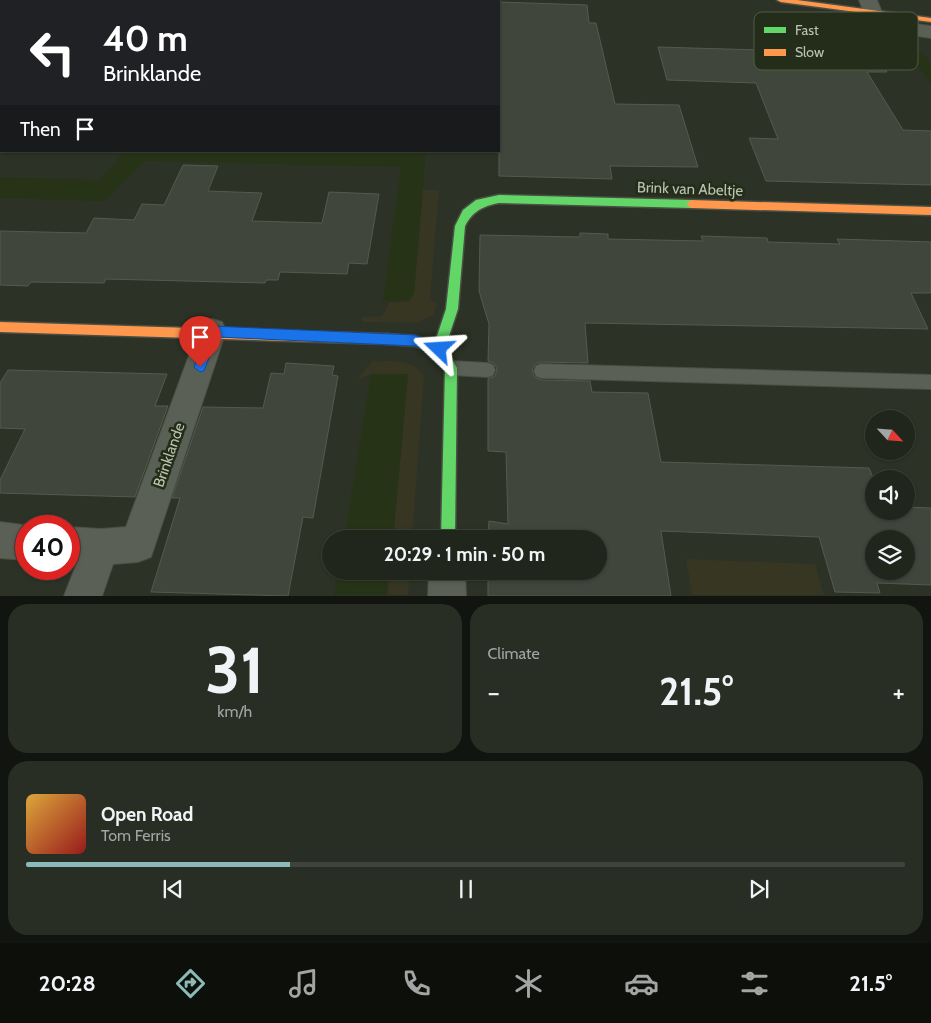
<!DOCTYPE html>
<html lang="en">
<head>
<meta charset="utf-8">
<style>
  :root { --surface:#21261c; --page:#292e25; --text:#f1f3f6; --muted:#a2a5a3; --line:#3e433b; --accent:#8bbbb9 }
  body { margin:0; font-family:Cabin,sans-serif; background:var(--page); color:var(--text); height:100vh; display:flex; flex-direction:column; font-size:19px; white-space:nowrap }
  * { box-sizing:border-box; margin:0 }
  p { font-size:16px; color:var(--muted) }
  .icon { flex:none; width:28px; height:28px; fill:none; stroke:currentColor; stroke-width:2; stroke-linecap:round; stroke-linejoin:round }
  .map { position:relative; height:596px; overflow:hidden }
  .panel { display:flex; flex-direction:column; gap:8px; padding:8px; background:#12150f; flex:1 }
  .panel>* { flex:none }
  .hud { position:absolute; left:0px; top:0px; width:500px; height:152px; box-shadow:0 1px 4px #0004,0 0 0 1px var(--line); background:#202124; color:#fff; overflow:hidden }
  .needle { width:32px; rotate:116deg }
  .fabs { position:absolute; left:865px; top:410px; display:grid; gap:10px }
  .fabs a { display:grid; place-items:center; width:50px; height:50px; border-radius:50%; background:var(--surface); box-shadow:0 1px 4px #0004,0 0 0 1px var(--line); font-size:25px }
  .speed { position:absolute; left:15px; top:515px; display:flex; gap:10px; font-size:25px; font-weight:700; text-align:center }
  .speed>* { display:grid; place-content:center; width:65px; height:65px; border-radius:50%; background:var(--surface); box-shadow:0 1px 4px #0004,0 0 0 1px var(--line); line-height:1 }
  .speed .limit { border:8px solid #d22; background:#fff; color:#111 }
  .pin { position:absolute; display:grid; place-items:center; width:42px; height:42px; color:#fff; margin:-51px -21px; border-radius:50% 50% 50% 0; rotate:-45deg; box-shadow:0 0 5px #0007 }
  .pin .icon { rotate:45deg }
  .me { position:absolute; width:55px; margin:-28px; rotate:290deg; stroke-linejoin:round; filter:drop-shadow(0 0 4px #0008) }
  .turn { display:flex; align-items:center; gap:18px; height:105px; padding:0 20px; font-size:22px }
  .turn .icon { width:65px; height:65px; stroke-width:2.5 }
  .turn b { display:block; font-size:35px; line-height:42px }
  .then { display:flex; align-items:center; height:48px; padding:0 20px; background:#0003; gap:10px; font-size:19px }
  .big { font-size:38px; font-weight:800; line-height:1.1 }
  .panel .widget { flex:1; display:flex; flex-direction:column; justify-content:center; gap:8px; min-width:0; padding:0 18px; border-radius:20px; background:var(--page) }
  .panel .dial { align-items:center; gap:0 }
  .dial b { font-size:65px; line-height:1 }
  .song { display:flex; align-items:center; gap:15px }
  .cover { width:60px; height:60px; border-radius:8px; background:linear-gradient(135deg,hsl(40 70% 55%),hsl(0 70% 35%)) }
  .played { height:5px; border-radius:2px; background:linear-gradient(90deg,var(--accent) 30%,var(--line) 30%) }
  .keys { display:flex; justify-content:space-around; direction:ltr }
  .heat { display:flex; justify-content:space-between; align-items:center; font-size:28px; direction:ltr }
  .panel .tiles { flex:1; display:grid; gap:8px; grid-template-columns:1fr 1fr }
  .widget:last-child { grid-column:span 2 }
  .trip { position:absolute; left:322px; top:530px; width:285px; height:50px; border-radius:25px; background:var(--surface); box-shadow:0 1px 4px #0004,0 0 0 1px var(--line); font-weight:800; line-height:50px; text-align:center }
  .menu { display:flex; height:80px; justify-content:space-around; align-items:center; background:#0d0f0b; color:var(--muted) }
  .menu .icon { width:35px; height:35px }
  .menu .current { color:var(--accent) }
  .menu b { font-size:22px; color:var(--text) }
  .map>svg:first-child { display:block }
  .green { fill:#363623 }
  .water { fill:#273317 }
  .building { fill:#40463b; stroke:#545a4e; fill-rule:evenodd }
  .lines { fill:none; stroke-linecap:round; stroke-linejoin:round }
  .lane-casing { stroke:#494f43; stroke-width:2 }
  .street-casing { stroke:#494f43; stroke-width:2 }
  .fast-casing { stroke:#494f43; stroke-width:3 }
  .slow-casing { stroke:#494f43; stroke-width:3 }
  .lane { fill:#5b6056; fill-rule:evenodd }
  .street { fill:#5b6056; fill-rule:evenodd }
  .fast { fill:#63d668; fill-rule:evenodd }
  .slow { fill:#ff974d; fill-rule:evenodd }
  .route { fill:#1a73e8; stroke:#114b97 }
  .labels { text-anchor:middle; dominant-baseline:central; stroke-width:5; stroke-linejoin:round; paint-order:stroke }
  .street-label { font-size:15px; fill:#bac4af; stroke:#242c1a }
  .key { fill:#242c1a; stroke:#515a47; stroke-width:1 }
  .key-label { font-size:14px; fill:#bac4af }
</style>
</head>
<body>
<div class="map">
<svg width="931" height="596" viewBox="0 0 931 596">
  <rect width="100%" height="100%" fill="#2c3226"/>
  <!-- green -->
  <g class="green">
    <path d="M423 190H439L430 299 437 304 433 315 417 323 362 322V317L382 316 390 302 409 301 414 293Z"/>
    <path d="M372 361C394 362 410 357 424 376L412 539H393L408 375 371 374 357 380Z"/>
    <path d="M686 559 815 564 824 595H692Z"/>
    <path d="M389 571H410L408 595H387Z"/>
  </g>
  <!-- water -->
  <g class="water">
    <path d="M914 48C931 58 931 62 931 84L908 51Z"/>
    <path d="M126 151H426L414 293 409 301 390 302 383 300 401 167 145 161 104 201 0 198V177L98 180Z"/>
    <path d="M371 374H408L393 539H344Z"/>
    <path d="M338 571H389L387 595H334Z"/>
  </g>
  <!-- building -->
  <g class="building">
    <path d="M499 2 587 5 589 23H596L615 104 679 105 698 167 610 166 612 179 499 176Z"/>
    <path d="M790 42 869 45 887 72H867L903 130 931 131V185L766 181 749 138 778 139 756 83 667 80 658 47 794 51Z"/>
    <path d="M183 165 218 166 208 191 262 193 252 221 322 223 329 192 379 194 367 264 349 263 347 274 280 272 278 280H266L265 283 106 279 104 283 31 282 28 286 0 285V231L86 233 94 218 134 220 142 204 164 205Z"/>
    <path d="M580 233 608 234V239L703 241 701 236 767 238 768 242 840 244 837 239 931 242V293H911L928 329 585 323 588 363 541 362 535 364 532 370 534 377 541 380 590 381 592 392 648 393 661 462 869 468 874 480V511H906V507L931 508V585L877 583 880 593 835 592 819 537 661 531 671 596H488V571H599V539H488L489 521 508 524 506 452 488 451V379L495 376 497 369 494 363 488 361 489 324 479 291 480 235 580 237ZM874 539H906V571H874Z"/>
    <path d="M286 363 334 366 332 375 338 376 313 518 303 517 288 596 151 592 180 498H172L203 407 263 408 271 373 284 374Z"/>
    <path d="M8 370 167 374 155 406H168L135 497 0 493V480L25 429 0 428V383Z"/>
  </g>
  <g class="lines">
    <defs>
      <g id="lane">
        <path d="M451 361 488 363 493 365 495 370 493 375 488 377 451 375 446 373 444 368 446 363Z"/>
        <path d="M541 364 931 375V389L541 378 536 376 534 371 536 366Z"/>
      </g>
      <g id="street">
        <path d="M859 0H877L885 20 931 26V38L871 29Z"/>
        <path d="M212 319 222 322 226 331 151 557 138 562 113 564 102 596H64L77 563H69V527L101 529 126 527 198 331 202 322Z"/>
        <path d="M0 522 31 526H26V560L0 558Z"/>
        <path d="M429 571H465L466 596H428Z"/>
      </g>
      <path id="fast" d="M499 195 691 200 696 204 691 208 499 203C483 206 473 211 465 226L458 309 445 348 457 368 455 539H441L445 369 435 353 415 346 387 344 383 343 381 339 383 335 387 334 415 336 435 342 446 309 455 226 463 210 476 200Z"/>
      <g id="slow">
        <path d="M777 0H797L931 18V22L781 2Z"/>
        <path d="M691 200 931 207V215L691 208 686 204Z"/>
        <path d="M0 322 387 334 391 335 393 339 391 343 387 344 0 332Z"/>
      </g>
    </defs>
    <!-- lane casing -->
    <use href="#lane" class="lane-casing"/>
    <!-- street casing -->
    <use href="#street" class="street-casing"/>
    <!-- fast casing -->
    <use href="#fast" class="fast-casing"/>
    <!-- slow casing -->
    <use href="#slow" class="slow-casing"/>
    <!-- lane -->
    <use href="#lane" class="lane"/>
    <!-- street -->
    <use href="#street" class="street"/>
    <!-- fast -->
    <use href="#fast" class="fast"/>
    <!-- slow -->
    <use href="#slow" class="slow"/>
  </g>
  <!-- route -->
  <path class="route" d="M212 326 415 335 444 346 445 349 439 355 415 346 217 337 204 371 200 372 194 367 207 332Z"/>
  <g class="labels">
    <!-- street labels -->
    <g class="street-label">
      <text transform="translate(690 189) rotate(2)">Brink van Abeltje</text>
      <text transform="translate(169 455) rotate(-71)">Brinklande</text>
    </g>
  </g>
  <!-- legend -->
  <rect x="754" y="12" width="164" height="58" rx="8" class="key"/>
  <rect x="764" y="27" width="22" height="6" fill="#63d668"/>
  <rect x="764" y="49" width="22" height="7" fill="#ff974d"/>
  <g class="key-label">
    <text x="795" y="35">Fast</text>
    <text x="795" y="57">Slow</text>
  </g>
</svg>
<div class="fabs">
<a><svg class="needle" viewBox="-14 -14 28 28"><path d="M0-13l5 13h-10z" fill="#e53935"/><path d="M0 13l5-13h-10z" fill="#a2a5a3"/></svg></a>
<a><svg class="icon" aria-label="sound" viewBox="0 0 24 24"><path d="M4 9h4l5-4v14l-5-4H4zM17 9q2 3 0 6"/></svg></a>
<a><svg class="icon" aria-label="layers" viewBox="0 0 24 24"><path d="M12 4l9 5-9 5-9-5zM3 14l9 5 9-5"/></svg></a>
</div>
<div class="speed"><div class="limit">40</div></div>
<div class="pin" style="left:200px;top:367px;background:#d93025"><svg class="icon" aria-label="arrive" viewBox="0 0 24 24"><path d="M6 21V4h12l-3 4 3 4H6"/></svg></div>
<svg class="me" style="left:439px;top:349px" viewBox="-20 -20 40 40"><path d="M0-17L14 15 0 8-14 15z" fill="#1a73e8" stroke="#fff" stroke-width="4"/></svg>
<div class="trip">20:29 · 1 min · 50 m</div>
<div class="hud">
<div class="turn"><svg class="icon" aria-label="left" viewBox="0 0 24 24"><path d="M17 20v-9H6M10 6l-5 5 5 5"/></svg><div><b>40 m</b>Brinklande</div></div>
<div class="then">Then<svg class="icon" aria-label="arrive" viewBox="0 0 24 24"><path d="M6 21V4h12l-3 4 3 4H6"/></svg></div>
</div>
</div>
<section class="panel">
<div class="tiles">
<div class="widget dial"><b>31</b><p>km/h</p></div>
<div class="widget"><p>Climate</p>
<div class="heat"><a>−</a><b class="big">21.5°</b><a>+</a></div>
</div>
<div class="widget">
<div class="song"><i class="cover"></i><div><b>Open Road</b><p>Tom Ferris</p></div></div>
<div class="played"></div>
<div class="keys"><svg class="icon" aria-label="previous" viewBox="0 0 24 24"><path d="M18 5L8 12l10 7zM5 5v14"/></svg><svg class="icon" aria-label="pause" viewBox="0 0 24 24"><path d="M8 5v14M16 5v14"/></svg><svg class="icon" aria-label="next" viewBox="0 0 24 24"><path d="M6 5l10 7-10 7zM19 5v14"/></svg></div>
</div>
</div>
</section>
<nav class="menu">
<b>20:28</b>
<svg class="icon current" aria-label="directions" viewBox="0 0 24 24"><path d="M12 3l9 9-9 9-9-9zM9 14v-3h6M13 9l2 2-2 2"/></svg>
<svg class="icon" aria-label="music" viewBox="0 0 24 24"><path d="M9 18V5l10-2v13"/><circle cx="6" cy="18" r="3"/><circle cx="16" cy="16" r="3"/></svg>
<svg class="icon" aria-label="phone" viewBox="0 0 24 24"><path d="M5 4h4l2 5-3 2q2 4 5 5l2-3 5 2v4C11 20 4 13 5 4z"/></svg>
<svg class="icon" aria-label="climate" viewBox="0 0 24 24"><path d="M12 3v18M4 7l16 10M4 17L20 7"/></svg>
<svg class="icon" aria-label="car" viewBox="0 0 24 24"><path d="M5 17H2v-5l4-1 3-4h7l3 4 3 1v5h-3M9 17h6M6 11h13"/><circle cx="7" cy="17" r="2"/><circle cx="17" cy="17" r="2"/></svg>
<svg class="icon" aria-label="filters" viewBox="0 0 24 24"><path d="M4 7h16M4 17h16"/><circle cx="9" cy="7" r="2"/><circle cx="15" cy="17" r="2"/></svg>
<b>21.5°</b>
</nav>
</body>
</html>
